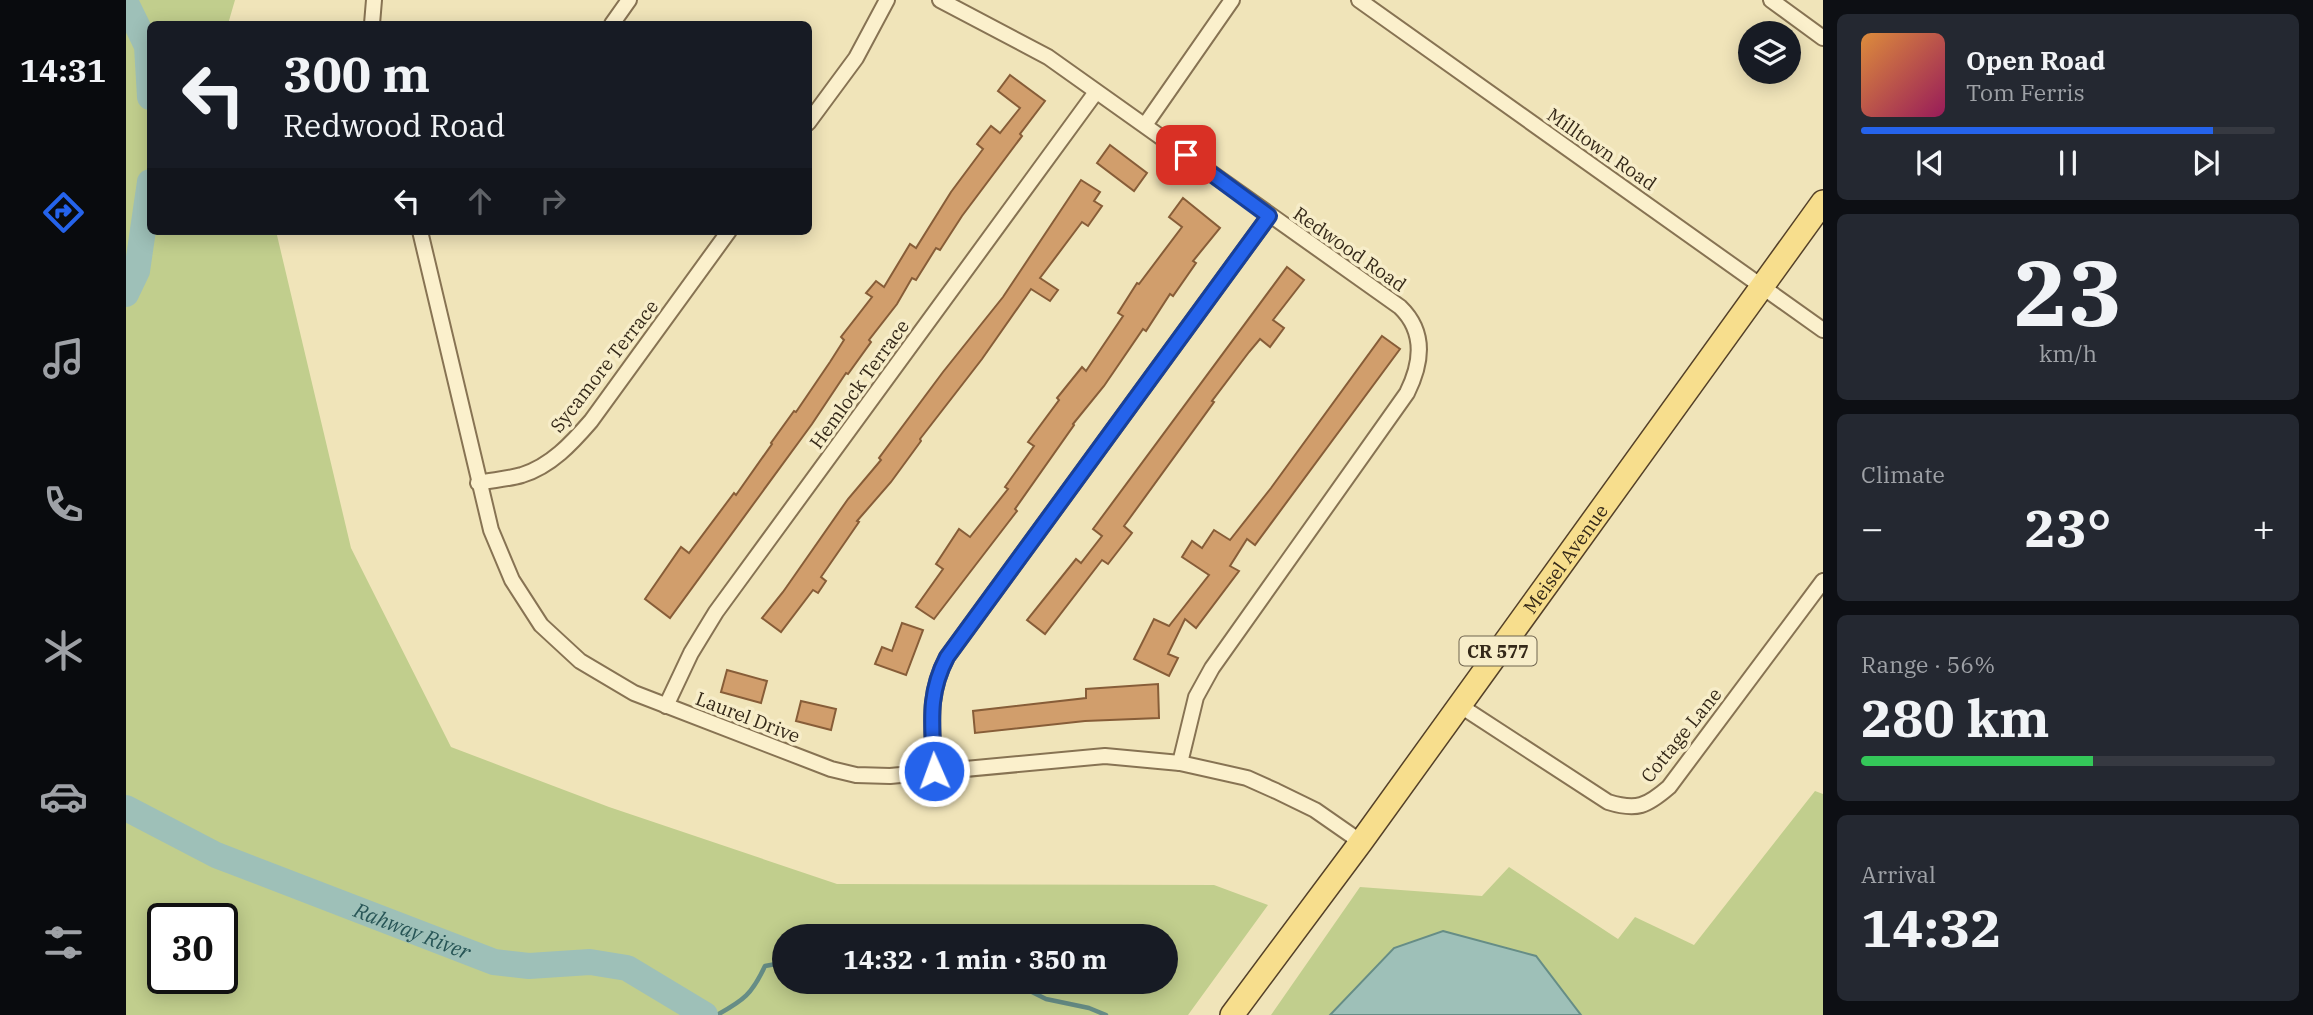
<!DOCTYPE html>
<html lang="en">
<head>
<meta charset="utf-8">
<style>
  :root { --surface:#171b24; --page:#242831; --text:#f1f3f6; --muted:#9ea1a6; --line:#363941; --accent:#2563eb }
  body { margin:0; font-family:"IBM Plex Serif",serif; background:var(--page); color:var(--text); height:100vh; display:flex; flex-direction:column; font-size:26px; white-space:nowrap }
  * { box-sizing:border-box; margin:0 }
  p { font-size:23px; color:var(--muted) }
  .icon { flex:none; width:38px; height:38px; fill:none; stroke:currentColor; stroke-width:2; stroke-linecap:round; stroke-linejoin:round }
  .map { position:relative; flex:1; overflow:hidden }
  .drawer { display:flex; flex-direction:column; gap:14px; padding:14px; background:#0d0f14; width:490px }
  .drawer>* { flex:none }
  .hud { position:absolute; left:21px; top:21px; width:665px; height:214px; border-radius:10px; box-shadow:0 4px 18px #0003; background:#171b24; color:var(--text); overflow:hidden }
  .controls { position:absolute; left:1612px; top:21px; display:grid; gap:14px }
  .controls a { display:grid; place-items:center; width:63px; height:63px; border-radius:50%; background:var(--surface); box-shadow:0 4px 18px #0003; font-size:35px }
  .speed { position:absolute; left:21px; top:903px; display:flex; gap:14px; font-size:35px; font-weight:700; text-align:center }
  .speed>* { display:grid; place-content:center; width:91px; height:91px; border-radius:50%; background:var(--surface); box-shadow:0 4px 18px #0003; line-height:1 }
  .speed .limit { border:4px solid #111; border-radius:10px; background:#fff; color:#111 }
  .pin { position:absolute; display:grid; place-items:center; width:60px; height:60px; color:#fff; margin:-30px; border-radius:14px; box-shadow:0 4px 10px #0006 }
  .me { position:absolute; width:77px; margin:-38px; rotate:358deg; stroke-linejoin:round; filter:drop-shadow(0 0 5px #0008) }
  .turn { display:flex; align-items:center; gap:24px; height:147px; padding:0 21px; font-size:32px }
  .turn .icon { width:91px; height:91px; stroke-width:2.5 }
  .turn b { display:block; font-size:49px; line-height:60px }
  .lanes { display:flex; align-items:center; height:66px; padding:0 21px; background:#0003; justify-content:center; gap:35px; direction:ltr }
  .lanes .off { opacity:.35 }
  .big { font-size:52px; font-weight:800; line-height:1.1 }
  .drawer .widget { flex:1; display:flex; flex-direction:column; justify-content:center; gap:10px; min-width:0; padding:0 24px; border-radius:10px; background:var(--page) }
  .drawer .dial { align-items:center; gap:0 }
  .dial b { font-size:91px; line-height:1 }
  .song { display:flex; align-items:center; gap:21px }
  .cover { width:84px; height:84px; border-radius:10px; background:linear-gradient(135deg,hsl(30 70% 55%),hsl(330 70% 35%)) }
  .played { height:7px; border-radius:4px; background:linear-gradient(90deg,var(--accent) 85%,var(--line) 85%) }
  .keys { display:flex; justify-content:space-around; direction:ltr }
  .heat { display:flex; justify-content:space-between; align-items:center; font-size:38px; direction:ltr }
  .charge { height:10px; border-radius:5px; background:linear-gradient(90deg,#34c759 56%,var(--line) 0) }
  .trip { position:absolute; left:646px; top:924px; width:406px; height:70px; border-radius:35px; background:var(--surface); box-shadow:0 4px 18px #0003; font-weight:800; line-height:70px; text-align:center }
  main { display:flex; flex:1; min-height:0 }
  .tabs { display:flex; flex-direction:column; width:126px; justify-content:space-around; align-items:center; background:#090b0e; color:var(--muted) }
  .tabs .icon { width:49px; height:49px }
  .tabs .active { color:var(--accent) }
  .tabs b { font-size:32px; color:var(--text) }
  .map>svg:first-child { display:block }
  .green { fill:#c1ce8d; fill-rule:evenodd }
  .water { fill:#9ec0b8; stroke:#668d86; stroke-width:2 }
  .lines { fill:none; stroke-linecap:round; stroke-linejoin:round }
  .stream { stroke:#668d86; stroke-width:4.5 }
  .river { stroke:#9ec0b8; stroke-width:26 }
  .building { fill:#d19e6c; stroke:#875d38; stroke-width:2 }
  .minor-casing { stroke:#877353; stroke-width:18 }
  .primary-casing { stroke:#544028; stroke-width:26 }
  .minor { stroke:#fbf0cc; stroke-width:14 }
  .primary { stroke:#f7de8d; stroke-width:23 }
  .route-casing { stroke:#184099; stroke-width:18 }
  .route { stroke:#2563eb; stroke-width:12 }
  .labels { text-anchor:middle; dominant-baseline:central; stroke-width:7; stroke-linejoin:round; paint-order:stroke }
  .shield { fill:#f7edc9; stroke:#6f644e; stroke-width:2 }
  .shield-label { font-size:18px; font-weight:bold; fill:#352919 }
  .street-label { font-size:19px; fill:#352919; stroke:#f7edc9 }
  .water-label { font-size:21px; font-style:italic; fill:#275556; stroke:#f7edc9 }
</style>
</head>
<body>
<main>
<nav class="tabs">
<b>14:31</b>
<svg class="icon active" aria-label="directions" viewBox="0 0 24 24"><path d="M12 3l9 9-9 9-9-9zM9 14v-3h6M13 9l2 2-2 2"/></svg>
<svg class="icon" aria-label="music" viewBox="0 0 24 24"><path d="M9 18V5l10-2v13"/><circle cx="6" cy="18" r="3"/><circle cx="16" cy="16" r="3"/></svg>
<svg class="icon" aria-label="phone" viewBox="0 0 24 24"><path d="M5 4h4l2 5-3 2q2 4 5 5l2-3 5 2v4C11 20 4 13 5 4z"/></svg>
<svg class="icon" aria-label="climate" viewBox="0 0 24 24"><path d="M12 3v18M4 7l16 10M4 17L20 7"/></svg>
<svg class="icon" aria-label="car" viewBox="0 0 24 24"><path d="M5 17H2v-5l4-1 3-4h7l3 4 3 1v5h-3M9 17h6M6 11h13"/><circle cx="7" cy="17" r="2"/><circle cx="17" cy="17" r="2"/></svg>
<svg class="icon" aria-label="filters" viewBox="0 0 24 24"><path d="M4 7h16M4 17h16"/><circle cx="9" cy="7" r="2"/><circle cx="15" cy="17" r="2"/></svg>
</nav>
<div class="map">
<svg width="1697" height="1015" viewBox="0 0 1697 1015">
  <rect width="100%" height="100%" fill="#f0e4b9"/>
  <!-- green -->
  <g class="green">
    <path d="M0 0H109L102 24H24V231H150L225 548 325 747 483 807 711 884 1088 885 1142 905 1062 1015H0ZM37 919H96V978H37ZM658 936H1040V982H658Z"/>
    <path d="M1689 791 1697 794V1015H1145L1234 887 1356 896 1383 867 1492 939 1509 917 1568 945Z"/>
  </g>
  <!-- water -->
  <path class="water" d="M1317 931 1410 956 1455 1015H1204L1268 948Z"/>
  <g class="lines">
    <!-- stream -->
    <g class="stream">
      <path d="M886 982 920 999 963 1008 980 1015"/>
      <path d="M591 1015C618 1000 626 994 639 966L650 964 658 967"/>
    </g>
    <!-- river -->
    <g class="river">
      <path d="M0 3 21 46 24 97"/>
      <path d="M0 294 11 271 24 182"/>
      <path id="s1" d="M0 808 90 855 368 962 403 966 464 962 501 968 579 1015"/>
    </g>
  </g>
  <!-- building -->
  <g class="building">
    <path d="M884 75 919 101 894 134 896 136 836 216 814 250 810 248 790 280 786 278 771 304 743 340 745 342 722 374 720 373 686 424 544 618 519 599 555 547 563 553 608 493 610 495 646 444 645 443 668 411 670 412 704 362 718 340 715 337 746 297 740 293 750 281 758 287 784 244 790 248 825 192 857 149 851 144 865 126 874 133 894 108 872 91Z"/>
    <path d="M984 145 1021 173 1008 191 971 163Z"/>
    <path d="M955 180 974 192 968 201 976 206 962 226 956 222 914 278 932 290 924 301 905 289 856 359 794 439 795 441 765 482 731 521 733 522 695 577 700 581 692 593 687 590 655 632 636 618 657 592 722 499 755 460 753 458 817 372 877 297Z"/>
    <path d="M1057 198 1094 228 1067 261 1070 263 1047 296 1044 294 1020 331 1017 329 978 386 947 424 948 425 889 509 891 511 808 619 790 607 817 569 810 564 833 529 844 537 882 489 879 487 908 446 902 442 933 400 931 398 956 367 960 371 997 316 992 313 1011 283 1013 284 1056 227 1043 217Z"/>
    <path d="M1161 267 1178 280 1147 320 1158 328 1144 347 1134 339 1123 352 1086 401 1088 402 998 526 1006 533 982 564 976 560 919 634 901 620 950 559 955 563 976 536 967 529Z"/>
    <path d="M1256 336 1274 349 1129 545 1121 539 1104 566 1113 571 1070 628 1059 619 1042 654 1052 658 1043 676 1008 659 1028 619 1043 626 1083 575 1056 557 1066 541 1076 548 1088 530 1104 540 1145 488Z"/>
    <path d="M776 623 797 630 780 675 749 664 756 647 766 651Z"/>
    <path d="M601 670 641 681 635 703 595 692Z"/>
    <path d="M1032 684 1033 718 959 721 849 733 847 711 960 698V689Z"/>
    <path d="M675 701 710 709 705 730 670 721Z"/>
  </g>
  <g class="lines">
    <defs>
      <g id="minor">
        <path d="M814 0 922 57 1274 307C1300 332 1296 363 1281 393L1086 668 1070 697 1054 763"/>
        <path d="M1233 0 1697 330"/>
        <path d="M1645 0 1697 38"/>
        <path d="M246 24 248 0"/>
        <path d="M486 24 503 0"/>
        <path d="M682 123 730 58 761 0"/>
        <path d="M1019 125 1106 0"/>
        <path d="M294 231 365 530 386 580 415 625 454 661 508 693 705 769 730 775 764 776 979 756 1054 763 1121 778 1150 791 1189 810 1235 842"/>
        <path d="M352 483C367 480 382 479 396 475 425 466 446 443 465 421L603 231"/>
        <path d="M1333 705 1482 802C1511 811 1521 806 1543 787L1697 581"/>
        <path d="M540 706 565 653 590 612 970 92"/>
        <path d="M808 771C807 728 800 697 821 657L1143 216"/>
      </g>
      <g id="primary">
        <path id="s2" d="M1106 1015 1235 842 1697 202"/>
      </g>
    </defs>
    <!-- minor casing -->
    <use href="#minor" class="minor-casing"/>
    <!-- primary casing -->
    <use href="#primary" class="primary-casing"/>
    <!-- minor -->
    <use href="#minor" class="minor"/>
    <!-- primary -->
    <use href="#primary" class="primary"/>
  </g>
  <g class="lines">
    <defs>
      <path id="route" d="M808 771C807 727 800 697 821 657L1143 216 1060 155"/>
    </defs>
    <!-- route casing -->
    <use href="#route" class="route-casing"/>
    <!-- route -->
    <use href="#route" class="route"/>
  </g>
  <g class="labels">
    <!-- shield labels -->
    <rect class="shield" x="1333.5" y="636.5" width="77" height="29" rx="5"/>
    <g class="shield-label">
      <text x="1372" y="651">CR 577</text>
    </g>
    <!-- street labels -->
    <g class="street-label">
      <text transform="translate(1476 149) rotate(35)">Milltown Road</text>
      <text transform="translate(1224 249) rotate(35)">Redwood Road</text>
      <text transform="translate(478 366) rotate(-52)">Sycamore Terrace</text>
      <text transform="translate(733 384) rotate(-54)">Hemlock Terrace</text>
      <text stroke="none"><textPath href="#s2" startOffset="565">Meisel Avenue</textPath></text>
      <text transform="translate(622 717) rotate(21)">Laurel Drive</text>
      <text transform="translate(1555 735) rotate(-51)">Cottage Lane</text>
    </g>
    <!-- water labels -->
    <g class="water-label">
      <text stroke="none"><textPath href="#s1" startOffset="312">Rahway River</textPath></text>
    </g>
  </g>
</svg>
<div class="controls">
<a><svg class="icon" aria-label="layers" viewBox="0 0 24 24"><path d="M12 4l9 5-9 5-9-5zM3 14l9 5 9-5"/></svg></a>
</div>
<div class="speed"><div class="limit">30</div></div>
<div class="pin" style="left:1060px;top:155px;background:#d93025"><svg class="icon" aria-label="arrive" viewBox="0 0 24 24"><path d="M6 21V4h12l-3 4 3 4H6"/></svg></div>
<svg class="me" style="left:808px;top:771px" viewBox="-20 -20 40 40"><circle r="17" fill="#2563eb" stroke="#fff" stroke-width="3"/><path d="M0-11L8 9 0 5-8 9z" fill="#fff"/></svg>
<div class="trip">14:32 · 1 min · 350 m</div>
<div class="hud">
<div class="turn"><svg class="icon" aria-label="left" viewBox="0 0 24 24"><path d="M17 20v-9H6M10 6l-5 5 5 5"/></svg><div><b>300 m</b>Redwood Road</div></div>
<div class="lanes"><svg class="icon" aria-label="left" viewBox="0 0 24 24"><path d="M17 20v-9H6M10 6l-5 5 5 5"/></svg><svg class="icon off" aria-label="ahead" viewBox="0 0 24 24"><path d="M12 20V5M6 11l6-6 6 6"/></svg><svg class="icon off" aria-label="right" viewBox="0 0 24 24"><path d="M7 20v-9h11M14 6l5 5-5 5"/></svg></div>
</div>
</div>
<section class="drawer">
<div class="widget">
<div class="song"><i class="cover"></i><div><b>Open Road</b><p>Tom Ferris</p></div></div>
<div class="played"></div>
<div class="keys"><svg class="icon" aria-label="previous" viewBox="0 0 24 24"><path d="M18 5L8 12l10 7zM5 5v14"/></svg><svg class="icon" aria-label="pause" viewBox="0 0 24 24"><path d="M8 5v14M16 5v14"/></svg><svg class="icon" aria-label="next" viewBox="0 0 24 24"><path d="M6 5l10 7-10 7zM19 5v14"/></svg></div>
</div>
<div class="widget dial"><b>23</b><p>km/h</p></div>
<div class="widget"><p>Climate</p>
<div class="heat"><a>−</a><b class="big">23°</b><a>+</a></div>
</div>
<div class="widget"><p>Range · 56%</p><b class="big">280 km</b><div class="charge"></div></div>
<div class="widget"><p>Arrival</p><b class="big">14:32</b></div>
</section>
</main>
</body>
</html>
